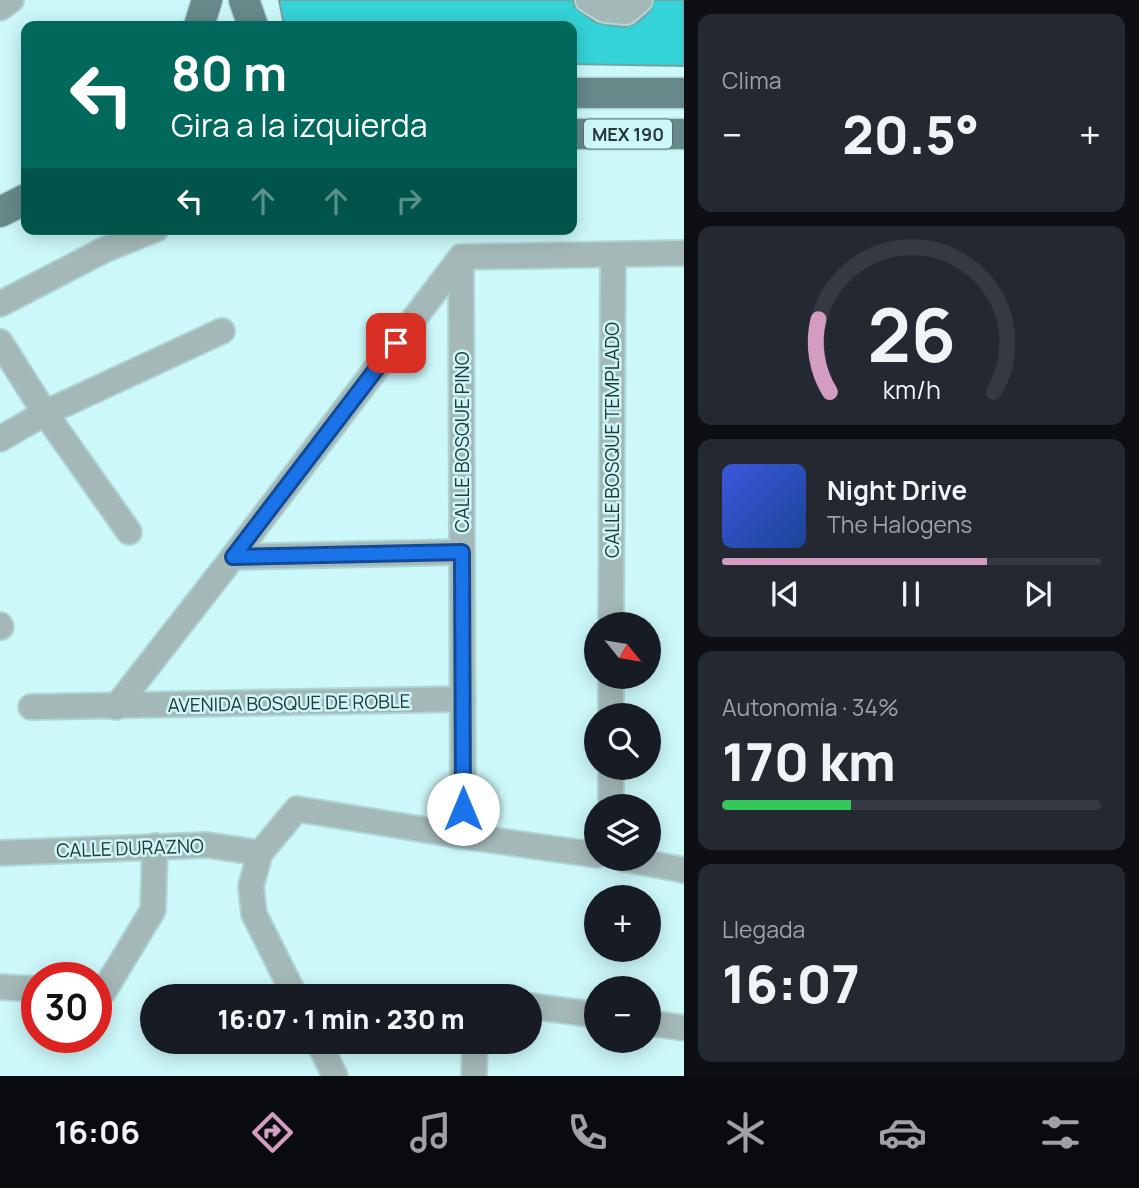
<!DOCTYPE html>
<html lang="es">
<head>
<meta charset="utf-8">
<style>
  :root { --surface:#171b24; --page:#242831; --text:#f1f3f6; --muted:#9ea1a6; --line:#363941; --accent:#d49cc0 }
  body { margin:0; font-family:Manrope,sans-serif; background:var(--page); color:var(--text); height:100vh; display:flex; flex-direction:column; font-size:26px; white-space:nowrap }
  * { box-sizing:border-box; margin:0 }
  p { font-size:23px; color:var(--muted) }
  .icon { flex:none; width:38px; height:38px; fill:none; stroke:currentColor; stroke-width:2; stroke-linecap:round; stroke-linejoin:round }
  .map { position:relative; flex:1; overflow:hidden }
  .details { display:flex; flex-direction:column; gap:14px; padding:14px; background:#0d0f14; width:455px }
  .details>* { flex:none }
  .hud { position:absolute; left:21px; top:21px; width:556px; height:214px; border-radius:14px; box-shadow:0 4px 18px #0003; background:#00695c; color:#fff; overflow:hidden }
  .needle { width:46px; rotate:120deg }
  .fabs { position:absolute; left:584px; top:612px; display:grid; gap:14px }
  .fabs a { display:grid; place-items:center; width:77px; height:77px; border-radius:50%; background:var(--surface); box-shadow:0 4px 18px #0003; font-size:35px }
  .speed { position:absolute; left:21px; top:962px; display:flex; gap:14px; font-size:35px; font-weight:700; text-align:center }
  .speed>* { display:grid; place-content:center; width:91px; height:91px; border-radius:50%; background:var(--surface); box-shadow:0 4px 18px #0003; line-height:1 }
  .speed .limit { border:10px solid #d22; background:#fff; color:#111 }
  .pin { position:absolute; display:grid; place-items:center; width:60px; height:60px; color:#fff; margin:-30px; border-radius:14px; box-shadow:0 4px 10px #0006 }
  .me { position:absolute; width:77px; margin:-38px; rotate:0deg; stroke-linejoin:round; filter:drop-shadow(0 0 5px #0008) }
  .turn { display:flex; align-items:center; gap:24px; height:147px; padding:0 35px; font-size:32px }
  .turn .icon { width:91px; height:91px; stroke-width:2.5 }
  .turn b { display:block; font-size:49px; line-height:60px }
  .lanes { display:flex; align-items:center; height:66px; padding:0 35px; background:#0003; justify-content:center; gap:35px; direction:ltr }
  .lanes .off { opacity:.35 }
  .big { font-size:52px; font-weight:800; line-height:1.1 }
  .details .tile { flex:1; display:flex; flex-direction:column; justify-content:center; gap:10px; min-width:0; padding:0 24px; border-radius:14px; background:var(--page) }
  .details .dial { align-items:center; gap:0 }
  .dial svg { height:182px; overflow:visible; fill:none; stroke:var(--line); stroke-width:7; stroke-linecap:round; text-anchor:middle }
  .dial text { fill:var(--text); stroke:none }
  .song { display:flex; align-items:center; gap:21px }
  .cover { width:84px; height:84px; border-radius:10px; background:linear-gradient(135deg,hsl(230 70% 55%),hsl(220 70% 35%)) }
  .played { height:7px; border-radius:4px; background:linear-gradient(90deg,var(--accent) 70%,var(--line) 70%) }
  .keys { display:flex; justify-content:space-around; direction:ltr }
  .heat { display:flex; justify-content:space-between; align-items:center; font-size:38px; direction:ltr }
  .charge { height:10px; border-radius:5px; background:linear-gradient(90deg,#34c759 34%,var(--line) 0) }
  .trip { position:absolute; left:140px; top:984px; width:402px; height:70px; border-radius:35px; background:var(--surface); box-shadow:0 4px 18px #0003; font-weight:800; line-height:70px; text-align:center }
  .menu { display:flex; height:112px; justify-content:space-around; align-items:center; background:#090b0e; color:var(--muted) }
  .menu .icon { width:49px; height:49px }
  .menu .selected { color:var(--accent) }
  .menu b { font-size:32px; color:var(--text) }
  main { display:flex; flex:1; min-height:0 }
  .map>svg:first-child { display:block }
  .building { fill:#33d3d7; stroke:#77a1a1; stroke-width:2 }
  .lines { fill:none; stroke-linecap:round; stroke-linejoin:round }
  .minor-casing { stroke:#aed5d6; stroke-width:28 }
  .major-casing { stroke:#aed5d6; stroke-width:33 }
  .minor { stroke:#a5b8b8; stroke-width:24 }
  .major { stroke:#67898a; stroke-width:30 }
  .route-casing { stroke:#114b97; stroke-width:18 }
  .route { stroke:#1a73e8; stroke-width:12 }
  .labels { text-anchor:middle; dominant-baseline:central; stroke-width:5; stroke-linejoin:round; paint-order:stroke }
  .shield { fill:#ccf8f9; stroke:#587272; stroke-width:2 }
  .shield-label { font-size:18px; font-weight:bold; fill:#273838 }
  .street-label { font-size:19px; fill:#273838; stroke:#ccf8f9 }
</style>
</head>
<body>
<main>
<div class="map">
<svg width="684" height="1076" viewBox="0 0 684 1076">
  <rect width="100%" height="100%" fill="#ccf8f9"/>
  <!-- building -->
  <path class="building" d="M279 0H573L575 7 580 12 597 23 625 27 635 24 650 11 654 0H684V66L572 64V26H284Z"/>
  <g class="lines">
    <defs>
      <g id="minor">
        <path d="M588 0 605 10 626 12 640 0"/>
        <path d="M0 8 11 0"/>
        <path d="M461 257 463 836"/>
        <path d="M0 304 104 250 156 229"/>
        <path d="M0 342 45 413 129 532"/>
        <path d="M0 439 45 413 222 331"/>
        <path d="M233 557 462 552"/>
        <path d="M0 625 1 627"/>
        <path d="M611 625 613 255"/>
        <path d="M31 707 463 699"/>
        <path d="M116 707 233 557 461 257 684 253"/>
        <path d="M611 716V677"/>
        <path d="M611 807V768"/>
        <path d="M0 853 207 845 260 853"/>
        <path d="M624 859 684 870"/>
        <path d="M0 987 37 989"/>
        <path d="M96 991H104L153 910 155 846"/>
        <path d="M295 996 254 914 251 886 260 853 297 809 463 836 597 855"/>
        <path d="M530 1006 597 1015"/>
        <path d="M649 1023 684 1028"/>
        <path d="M318 1041 335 1076"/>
        <path d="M474 1076 475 1041"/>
      </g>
      <g id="major">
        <path d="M244 0 253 26"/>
        <path d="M199 26 207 0"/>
        <path d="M572 93H684"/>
        <path d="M572 134H684"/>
        <path d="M0 212 26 199"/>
      </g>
    </defs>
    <!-- minor casing -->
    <use href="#minor" class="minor-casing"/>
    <!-- major casing -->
    <use href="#major" class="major-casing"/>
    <!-- minor -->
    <use href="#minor" class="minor"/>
    <!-- major -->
    <use href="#major" class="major"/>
  </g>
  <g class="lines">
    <defs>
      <path id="route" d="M396 343 233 557 462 552 463 809"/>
    </defs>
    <!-- route casing -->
    <use href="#route" class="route-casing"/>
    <!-- route -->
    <use href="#route" class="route"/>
  </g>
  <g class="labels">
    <!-- shield labels -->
    <rect class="shield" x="584" y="119.5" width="88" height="29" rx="5"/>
    <g class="shield-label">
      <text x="628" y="134">MEX 190</text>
    </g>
    <!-- street labels -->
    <g class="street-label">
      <text transform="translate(612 440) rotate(-90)">CALLE BOSQUE TEMPLADO</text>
      <text transform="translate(462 442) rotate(-90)">CALLE BOSQUE PINO</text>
      <text transform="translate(289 703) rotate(-1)">AVENIDA BOSQUE DE ROBLE</text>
      <text transform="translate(130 848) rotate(-2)">CALLE DURAZNO</text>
    </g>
  </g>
</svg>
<div class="fabs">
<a><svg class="needle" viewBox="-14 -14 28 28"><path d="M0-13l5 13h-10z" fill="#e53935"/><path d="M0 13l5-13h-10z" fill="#9ea1a6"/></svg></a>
<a><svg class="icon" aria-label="search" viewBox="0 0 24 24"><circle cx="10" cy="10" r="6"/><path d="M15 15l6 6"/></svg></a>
<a><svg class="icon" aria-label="layers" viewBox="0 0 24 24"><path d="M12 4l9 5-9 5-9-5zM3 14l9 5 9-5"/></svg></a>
<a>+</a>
<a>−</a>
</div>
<div class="speed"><div class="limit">30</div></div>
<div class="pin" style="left:396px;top:343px;background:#d93025"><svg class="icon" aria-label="arrive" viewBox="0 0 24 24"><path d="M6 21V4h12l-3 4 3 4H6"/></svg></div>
<svg class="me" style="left:463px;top:809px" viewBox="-20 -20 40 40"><circle r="19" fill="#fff"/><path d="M0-13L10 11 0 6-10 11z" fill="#1a73e8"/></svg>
<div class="trip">16:07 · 1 min · 230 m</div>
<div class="hud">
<div class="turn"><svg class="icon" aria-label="left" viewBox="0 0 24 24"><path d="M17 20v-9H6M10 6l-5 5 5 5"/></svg><div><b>80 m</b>Gira a la izquierda</div></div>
<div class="lanes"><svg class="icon" aria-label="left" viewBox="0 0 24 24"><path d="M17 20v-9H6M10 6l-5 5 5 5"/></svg><svg class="icon off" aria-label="ahead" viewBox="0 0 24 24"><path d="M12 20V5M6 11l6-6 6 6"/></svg><svg class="icon off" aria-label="ahead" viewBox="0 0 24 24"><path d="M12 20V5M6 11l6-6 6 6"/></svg><svg class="icon off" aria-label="right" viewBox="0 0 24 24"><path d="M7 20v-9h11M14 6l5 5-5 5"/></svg></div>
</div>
</div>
<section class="details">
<div class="tile"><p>Clima</p>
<div class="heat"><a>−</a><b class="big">20.5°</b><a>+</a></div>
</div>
<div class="tile dial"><svg viewBox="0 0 100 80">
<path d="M14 69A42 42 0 1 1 86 69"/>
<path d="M14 69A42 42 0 0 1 9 37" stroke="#d49cc0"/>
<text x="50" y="56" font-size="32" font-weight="700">26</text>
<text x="50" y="72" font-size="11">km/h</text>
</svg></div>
<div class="tile">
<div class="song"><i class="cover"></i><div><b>Night Drive</b><p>The Halogens</p></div></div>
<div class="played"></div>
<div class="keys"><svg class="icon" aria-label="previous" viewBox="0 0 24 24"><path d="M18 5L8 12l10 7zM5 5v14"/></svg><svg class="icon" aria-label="pause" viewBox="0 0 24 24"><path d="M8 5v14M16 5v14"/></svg><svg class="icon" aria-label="next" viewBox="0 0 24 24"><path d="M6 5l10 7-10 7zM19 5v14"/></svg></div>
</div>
<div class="tile"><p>Autonomía · 34%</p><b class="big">170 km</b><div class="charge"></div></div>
<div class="tile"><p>Llegada</p><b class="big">16:07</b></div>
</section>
</main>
<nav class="menu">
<b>16:06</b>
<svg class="icon selected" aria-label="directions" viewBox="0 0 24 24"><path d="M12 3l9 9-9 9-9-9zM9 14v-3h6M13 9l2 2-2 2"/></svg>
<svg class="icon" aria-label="music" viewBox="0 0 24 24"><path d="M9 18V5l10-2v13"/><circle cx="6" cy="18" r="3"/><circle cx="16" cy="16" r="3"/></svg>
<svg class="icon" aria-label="phone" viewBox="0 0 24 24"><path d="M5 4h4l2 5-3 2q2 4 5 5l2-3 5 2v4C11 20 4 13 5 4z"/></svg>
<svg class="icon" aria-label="climate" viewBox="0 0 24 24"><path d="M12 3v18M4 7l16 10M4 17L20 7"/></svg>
<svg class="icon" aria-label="car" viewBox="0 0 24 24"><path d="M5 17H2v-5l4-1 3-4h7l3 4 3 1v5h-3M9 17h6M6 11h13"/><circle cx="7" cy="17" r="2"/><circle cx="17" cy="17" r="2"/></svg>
<svg class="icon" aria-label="filters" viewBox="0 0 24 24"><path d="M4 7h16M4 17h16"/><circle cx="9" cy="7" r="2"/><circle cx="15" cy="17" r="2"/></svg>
</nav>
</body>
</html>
